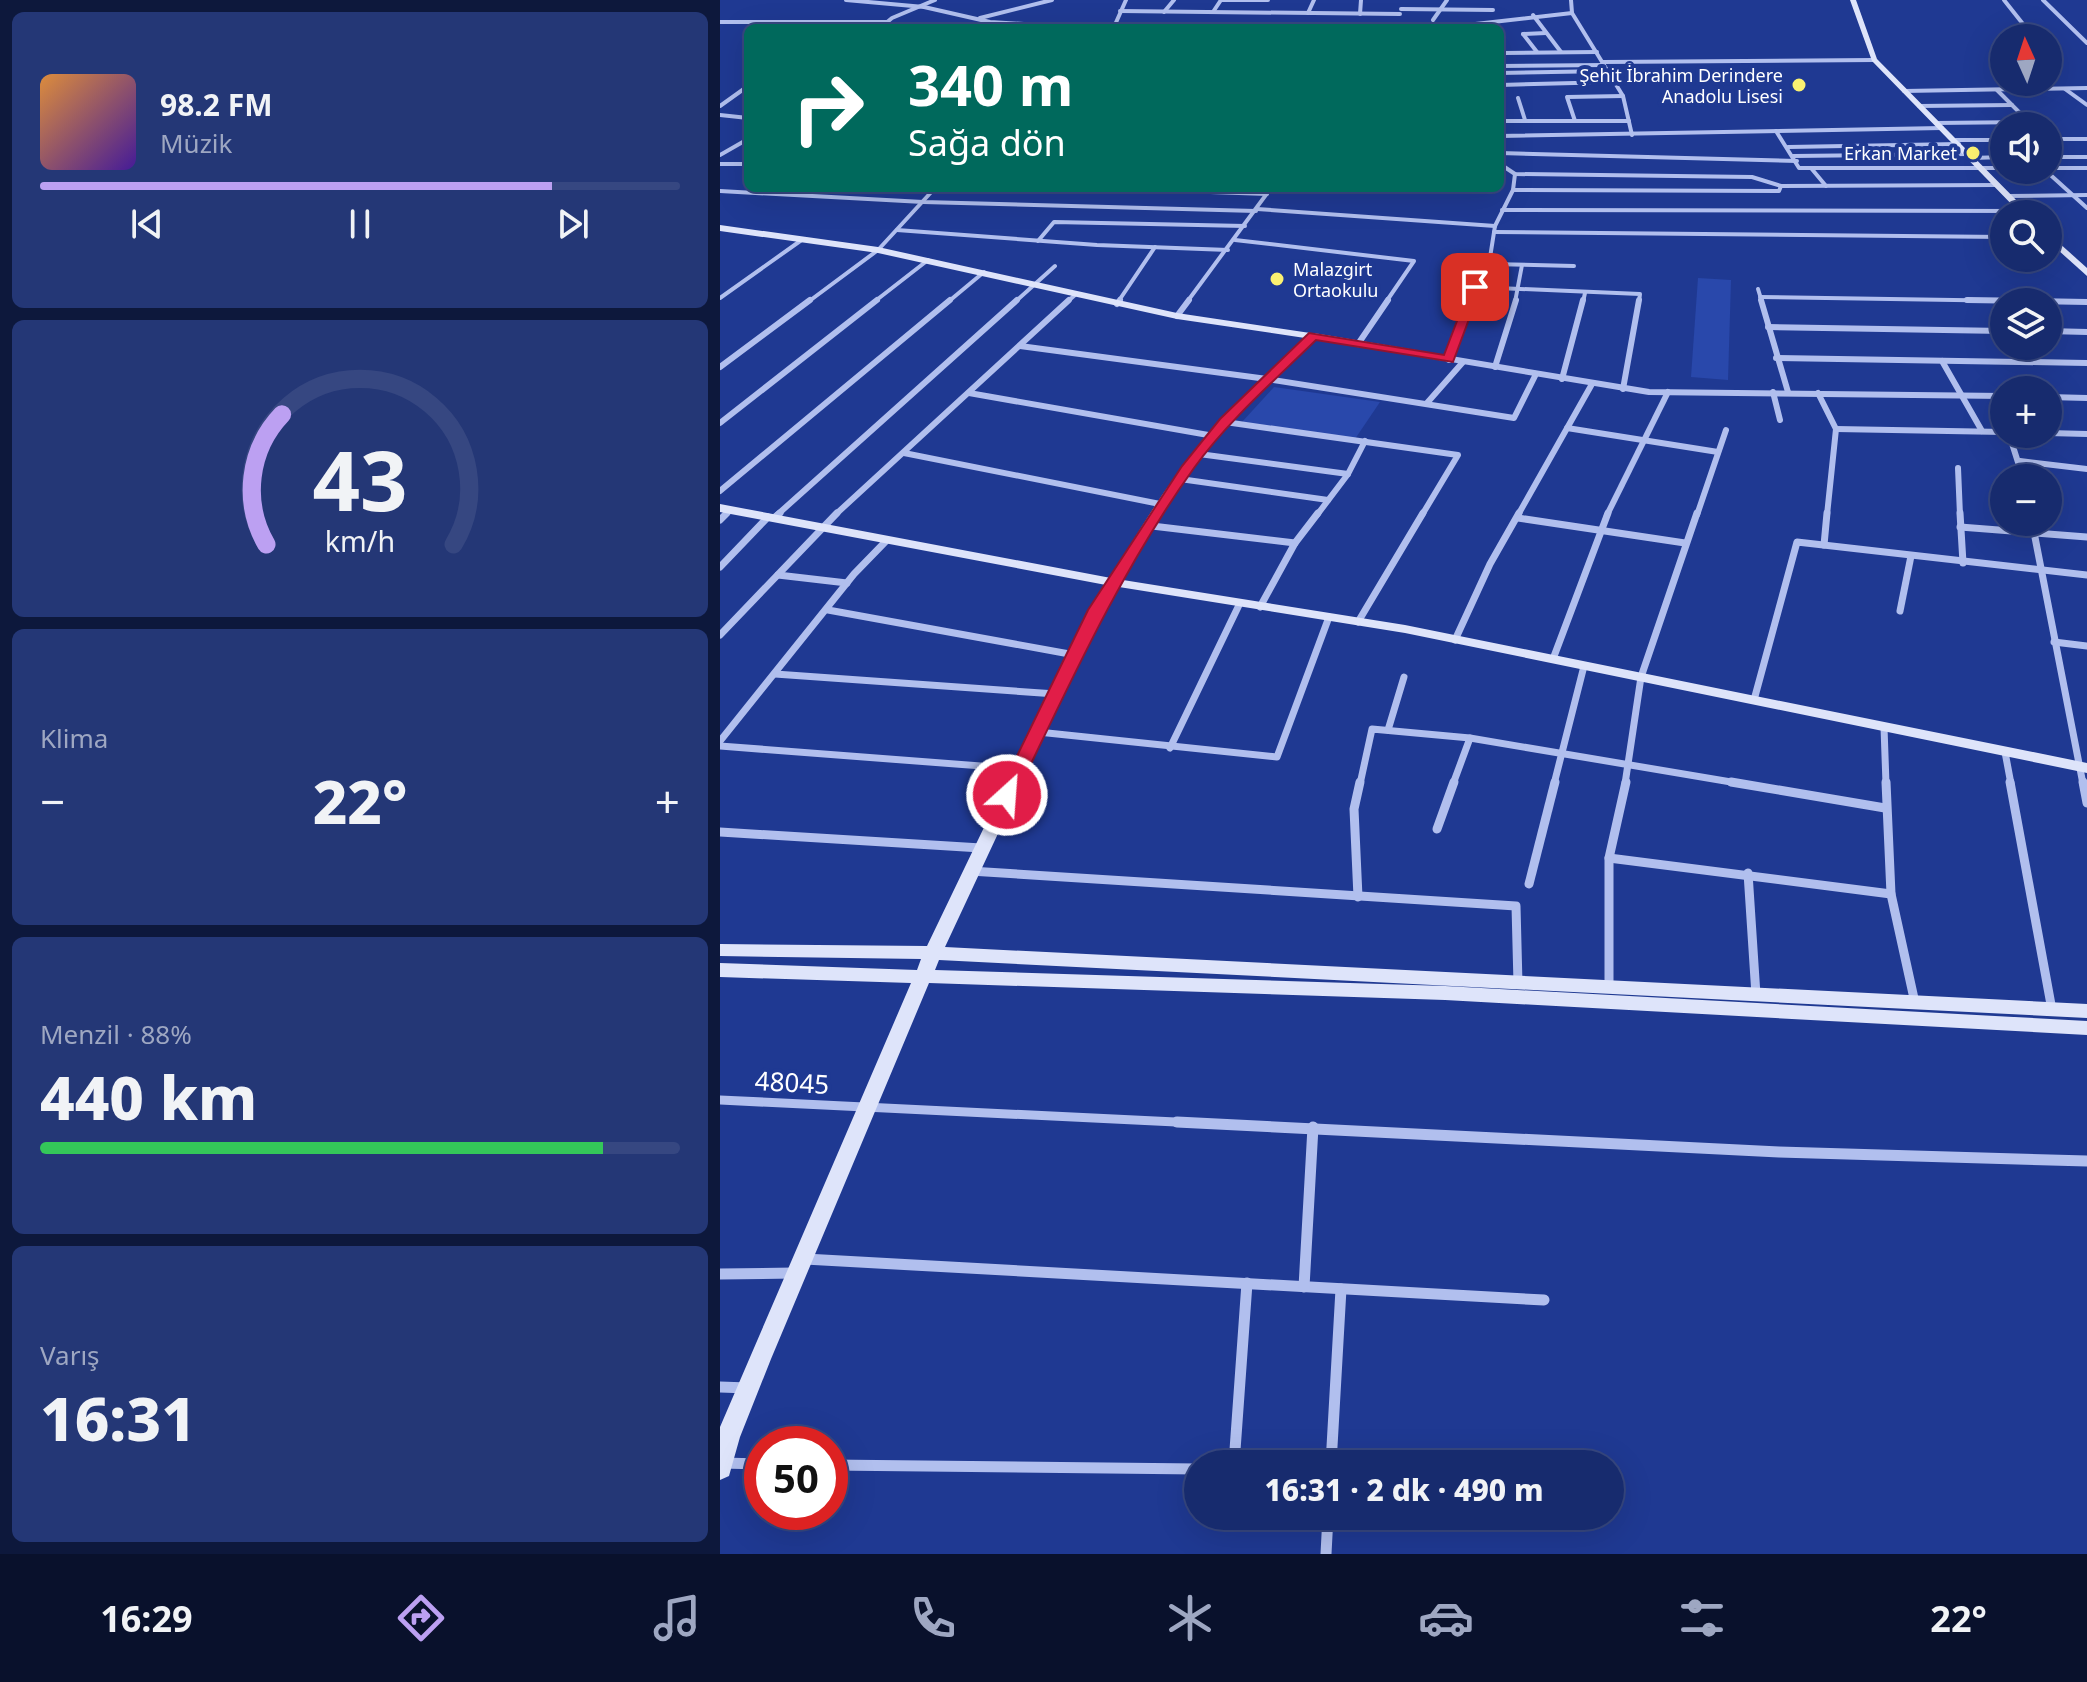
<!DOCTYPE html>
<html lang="tr">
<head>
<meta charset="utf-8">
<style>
  :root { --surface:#172b6e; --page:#243776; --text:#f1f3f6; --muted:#9ea7c2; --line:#364781; --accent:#bca0f2 }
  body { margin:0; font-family:"Noto Sans",sans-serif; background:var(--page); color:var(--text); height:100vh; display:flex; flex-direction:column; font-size:30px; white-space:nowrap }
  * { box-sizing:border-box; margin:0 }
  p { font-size:26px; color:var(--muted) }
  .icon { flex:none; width:44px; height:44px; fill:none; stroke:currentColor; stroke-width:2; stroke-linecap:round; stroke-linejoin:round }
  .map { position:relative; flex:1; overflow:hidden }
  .panel { display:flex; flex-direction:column; gap:12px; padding:12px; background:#0d183c; width:720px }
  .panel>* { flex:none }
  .banner { position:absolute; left:24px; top:24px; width:760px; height:168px; border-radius:12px; box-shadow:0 8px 32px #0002,0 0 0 2px var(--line); background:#00695c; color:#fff; overflow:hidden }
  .needle { width:52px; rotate:357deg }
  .tools { position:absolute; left:1270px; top:24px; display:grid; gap:16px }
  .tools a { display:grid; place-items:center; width:72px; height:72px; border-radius:50%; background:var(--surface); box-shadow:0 8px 32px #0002,0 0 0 2px var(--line); font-size:40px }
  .speed { position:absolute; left:24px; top:1426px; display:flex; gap:16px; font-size:40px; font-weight:700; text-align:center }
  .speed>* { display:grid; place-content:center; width:104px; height:104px; border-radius:50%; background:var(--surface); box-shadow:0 8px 32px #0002,0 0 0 2px var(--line); line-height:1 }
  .speed .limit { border:12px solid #d22; background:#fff; color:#111 }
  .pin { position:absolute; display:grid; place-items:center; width:68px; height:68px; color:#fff; margin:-34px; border-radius:16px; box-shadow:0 4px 12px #0006 }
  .me { position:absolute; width:88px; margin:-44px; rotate:26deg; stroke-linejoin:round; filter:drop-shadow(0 0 6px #0008) }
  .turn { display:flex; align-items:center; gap:28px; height:168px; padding:0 32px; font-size:36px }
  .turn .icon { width:104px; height:104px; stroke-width:2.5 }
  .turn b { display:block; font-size:56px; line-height:68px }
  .big { font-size:60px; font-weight:800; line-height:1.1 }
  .panel .tile { flex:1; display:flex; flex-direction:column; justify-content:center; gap:12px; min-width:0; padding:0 28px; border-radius:12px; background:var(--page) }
  .panel .dial { align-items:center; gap:0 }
  .dial svg { height:208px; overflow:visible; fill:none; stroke:var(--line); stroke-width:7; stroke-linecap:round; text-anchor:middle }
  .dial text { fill:var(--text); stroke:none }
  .song { display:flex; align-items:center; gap:24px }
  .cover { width:96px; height:96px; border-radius:12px; background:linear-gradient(135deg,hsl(30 70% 55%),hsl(260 70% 35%)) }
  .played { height:8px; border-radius:4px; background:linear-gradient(90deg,var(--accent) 80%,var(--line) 80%) }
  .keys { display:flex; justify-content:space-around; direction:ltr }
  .heat { display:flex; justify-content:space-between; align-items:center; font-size:44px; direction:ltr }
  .charge { height:12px; border-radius:6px; background:linear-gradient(90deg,#34c759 88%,var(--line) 0) }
  .trip { position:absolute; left:464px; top:1450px; width:440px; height:80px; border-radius:40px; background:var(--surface); box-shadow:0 8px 32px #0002,0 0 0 2px var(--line); font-weight:800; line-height:80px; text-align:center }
  .dock { display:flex; height:128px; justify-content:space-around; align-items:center; background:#09112c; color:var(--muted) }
  .dock .icon { width:56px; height:56px }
  .dock .active { color:var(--accent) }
  .dock b { font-size:36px; color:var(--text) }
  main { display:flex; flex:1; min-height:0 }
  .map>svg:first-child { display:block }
  .green { fill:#2948ab }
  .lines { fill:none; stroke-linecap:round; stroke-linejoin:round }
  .minor-far4 { stroke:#b1bfee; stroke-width:4 }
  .minor-far3 { stroke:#b1bfee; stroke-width:6 }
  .minor-far2 { stroke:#b1bfee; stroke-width:7 }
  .minor-far1 { stroke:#b1bfee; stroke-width:9 }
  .minor { stroke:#b1bfee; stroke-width:11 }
  .secondary { fill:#dee4fa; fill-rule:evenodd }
  .route { fill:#e11d48; stroke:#92132f; stroke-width:2 }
  .poi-dot { fill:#fbf171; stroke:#1f3992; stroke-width:3 }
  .labels { text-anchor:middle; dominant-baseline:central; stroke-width:8; stroke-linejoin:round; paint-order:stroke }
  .far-poi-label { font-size:18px; fill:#fff; stroke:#1f3992; text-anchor:end }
  .near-street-label { font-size:26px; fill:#fff; stroke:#1f3992 }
</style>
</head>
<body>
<main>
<section class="panel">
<div class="tile">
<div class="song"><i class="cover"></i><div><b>98.2 FM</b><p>Müzik</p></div></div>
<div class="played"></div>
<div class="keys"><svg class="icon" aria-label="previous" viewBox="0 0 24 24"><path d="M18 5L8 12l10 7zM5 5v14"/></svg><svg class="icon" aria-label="pause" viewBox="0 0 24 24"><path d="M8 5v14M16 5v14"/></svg><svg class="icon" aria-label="next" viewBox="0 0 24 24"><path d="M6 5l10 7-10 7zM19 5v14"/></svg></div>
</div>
<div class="tile dial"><svg viewBox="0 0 100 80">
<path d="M14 69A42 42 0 1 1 86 69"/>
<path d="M14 69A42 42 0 0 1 20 19" stroke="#bca0f2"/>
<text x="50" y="56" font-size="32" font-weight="700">43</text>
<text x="50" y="72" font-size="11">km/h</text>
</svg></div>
<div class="tile"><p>Klima</p>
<div class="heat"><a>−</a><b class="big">22°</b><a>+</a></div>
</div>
<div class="tile"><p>Menzil · 88%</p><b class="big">440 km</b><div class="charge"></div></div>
<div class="tile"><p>Varış</p><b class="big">16:31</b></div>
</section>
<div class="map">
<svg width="1367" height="1554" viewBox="0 0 1367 1554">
  <rect width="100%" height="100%" fill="#1f3992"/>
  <!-- green -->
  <g class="green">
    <path d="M978 278 1011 280 1008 380 971 377Z"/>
    <path d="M554 387 660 402 635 439 522 422Z"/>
  </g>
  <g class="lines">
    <!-- minor-far4 -->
    <g class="minor-far4">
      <path d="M126 0 204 7 270 22 368 28"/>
      <path d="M851 0 852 13 903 96 912 135"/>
      <path d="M1284 0 1303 24"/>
      <path d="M1323 0 1367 43"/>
      <path d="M681 9 773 10"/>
      <path d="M400 11 680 14"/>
      <path d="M444 12 454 0"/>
      <path d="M493 12 501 0H548"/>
      <path d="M588 13 594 0"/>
      <path d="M640 14 641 0"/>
      <path d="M813 15 841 52"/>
      <path d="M260 18 332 0"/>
      <path d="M713 20 727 0"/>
      <path d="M0 22H167"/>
      <path d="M395 24 650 25 653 28"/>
      <path d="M394 27 406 0"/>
      <path d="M160 28 172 18 215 0"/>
      <path d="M720 28 852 13"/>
      <path d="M803 34 826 33"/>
      <path d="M803 34 817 52"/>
      <path d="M784 53 877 52"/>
      <path d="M883 62 1154 60"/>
      <path d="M780 66 884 65"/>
      <path d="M780 73 888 71"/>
      <path d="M780 85 895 82"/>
      <path d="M1345 89 1367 105"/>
      <path d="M1277 90 1313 126"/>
      <path d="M1184 91 1367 88"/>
      <path d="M798 98 805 120"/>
      <path d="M0 106 28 86"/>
      <path d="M1199 106 1292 105"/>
      <path d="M0 115 28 118"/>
      <path d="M780 121H909"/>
      <path d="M855 121 847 97 903 96"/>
      <path d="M1216 123 1309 122"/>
      <path d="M1056 131 1079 168H1284"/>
      <path d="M780 136 1222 128"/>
      <path d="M1328 139H1367"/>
      <path d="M1236 140H1284"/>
      <path d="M1068 147 1239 144"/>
      <path d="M780 153 1077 161"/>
      <path d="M0 155 28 139"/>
      <path d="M1073 156 1249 154"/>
      <path d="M1328 157H1367"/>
      <path d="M1252 158 1284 157"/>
      <path d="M0 164H28"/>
      <path d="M780 164 795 174 1032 177 1061 186 1278 185"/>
      <path d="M1091 168 1106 186"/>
      <path d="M1328 168H1367"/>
      <path d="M1325 170 1367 208"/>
      <path d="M377 188 547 194"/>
      <path d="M793 190 1059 191 1061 186"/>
      <path d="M0 191 203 202 536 211"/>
      <path d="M1288 196 1367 195"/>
      <path d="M537 209 775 226"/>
      <path d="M782 210 1303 211"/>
      <path d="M177 230 377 245 508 250"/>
      <path d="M774 232 1284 237"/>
      <path d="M515 240 694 261 666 302"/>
      <path d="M318 241 334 222 525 226"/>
      <path d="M769 264 854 266"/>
      <path d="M755 287 920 294 919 302"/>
      <path d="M1038 289 1042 302"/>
      <path d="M1040 297 1367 302"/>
      <path d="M0 298 83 239"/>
      <path d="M88 302 158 250 215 188"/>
      <path d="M154 302 208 260"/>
      <path d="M228 302 264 272"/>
      <path d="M295 302 335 266"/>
      <path d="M347 302 355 295"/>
      <path d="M398 302 435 247"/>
      <path d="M467 302 551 188"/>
      <path d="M750 302 769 264 775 226 793 190 795 174"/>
      <path d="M795 302 802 265"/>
      <path d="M863 302 865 293"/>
    </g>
    <!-- minor-far3 -->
    <g class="minor-far3">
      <path d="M1041 300 1068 392"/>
      <path d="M1247 300 1367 302"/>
      <path d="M397 304 400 300"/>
      <path d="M457 316 469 300"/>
      <path d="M1048 327 1284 331"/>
      <path d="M1328 331 1367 332"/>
      <path d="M593 336 929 392 1284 396"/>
      <path d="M638 344 668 300"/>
      <path d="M300 346 547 379 794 418 816 374"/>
      <path d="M1056 358 1367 363"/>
      <path d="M729 360 750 300"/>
      <path d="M1222 361 1262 431"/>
      <path d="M0 367 90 300"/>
      <path d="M775 367 796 300"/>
      <path d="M842 379 863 300"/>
      <path d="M903 389 919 300"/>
      <path d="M1053 392 1060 420"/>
      <path d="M249 393 494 436"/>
      <path d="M1098 393 1116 429 1107 515"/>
      <path d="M1328 397 1367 398"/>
      <path d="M707 403 743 362"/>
      <path d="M505 422 738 455 702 515"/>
      <path d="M0 423 157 300"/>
      <path d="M847 428 998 452"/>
      <path d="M1116 429 1284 432"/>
      <path d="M1328 433 1367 434"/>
      <path d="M1289 434 1303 478"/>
      <path d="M184 453 445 505"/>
      <path d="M479 454 628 474"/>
      <path d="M1300 461 1367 469"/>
      <path d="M1238 468 1240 515"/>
      <path d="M460 479 608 500"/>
      <path d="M0 491 230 300"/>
      <path d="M5 515 10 510"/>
      <path d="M57 515 297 300"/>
      <path d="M115 515 349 300"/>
      <path d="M597 515 628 474 645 441"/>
      <path d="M798 515 872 384"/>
      <path d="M887 515 948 392"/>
      <path d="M977 515 1006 430"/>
    </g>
    <!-- minor-far2 -->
    <g class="minor-far2">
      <path d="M1240 513 1243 563"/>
      <path d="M54 518 60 513"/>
      <path d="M798 518 965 543"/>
      <path d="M0 520 7 513"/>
      <path d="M1312 522 1363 784"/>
      <path d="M432 526 575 543"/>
      <path d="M1240 527 1367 537"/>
      <path d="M1104 545 1107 513"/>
      <path d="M0 567 48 517"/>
      <path d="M58 575 127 583"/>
      <path d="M540 607 575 543 598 513"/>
      <path d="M108 610 355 655"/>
      <path d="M1180 611 1191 556"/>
      <path d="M638 622 703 513"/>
      <path d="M0 635 117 513"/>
      <path d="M735 640 770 564 799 513"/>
      <path d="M1334 642 1367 646"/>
      <path d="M833 659 888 513"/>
      <path d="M55 674 336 694"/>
      <path d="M1034 700 1077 542 1367 575"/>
      <path d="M1164 727 1166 784"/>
      <path d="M668 730 684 677"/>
      <path d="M318 732 557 757 609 617"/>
      <path d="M0 741 134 574 167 540"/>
      <path d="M0 746 300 769"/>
      <path d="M450 748 520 603"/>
      <path d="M1285 752 1291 784"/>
      <path d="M640 784 652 729 750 738 1023 784"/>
      <path d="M733 784 750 738"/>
      <path d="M834 784 864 666"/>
      <path d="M905 784 921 677 977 513"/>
    </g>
    <!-- minor-far1 -->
    <g class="minor-far1">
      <path d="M1011 782 1165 808"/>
      <path d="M1166 782 1171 894 1195 1003"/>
      <path d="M1290 782 1332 1010"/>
      <path d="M1363 782 1367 803"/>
      <path d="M717 829 734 782"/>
      <path d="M0 832 261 848"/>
      <path d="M889 858 1171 894"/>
      <path d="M250 871 796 906 798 984"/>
      <path d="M1028 873 1036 995"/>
      <path d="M809 884 835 782"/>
      <path d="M638 897 634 809 640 782"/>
      <path d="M889 988V858L906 782"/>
      <path d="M0 1100 497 1124"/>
    </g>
    <!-- minor -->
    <g class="minor">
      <path d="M457 1122 1059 1152 1367 1161"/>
      <path d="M85 1259 824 1300"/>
      <path d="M0 1274 74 1273"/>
      <path d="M584 1287 593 1127"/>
      <path d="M0 1387 28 1388"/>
      <path d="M2 1463 42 1464"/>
      <path d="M514 1464 527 1283"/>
      <path d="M611 1464 621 1289"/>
      <path d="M110 1465 478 1469"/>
      <path d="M606 1554 608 1516"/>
    </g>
    <!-- secondary -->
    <g class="secondary">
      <path d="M1130 0H1136L1157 59 1310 214H1301L1152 61Z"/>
      <path d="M0 225 158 247 457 313 597 334V338C558 375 517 412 484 454 454 494 428 537 403 580L685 625 1367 763V773L685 633 399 587 347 686 225 947 1367 1004V1018L219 960 215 970 725 986 1367 1021V1035L725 1000 209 983 51 1359 20 1437 9 1476 0 1480V1427L191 983 0 977V963L197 970 201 959 0 956V944L207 946 332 686 386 585 0 512V504L391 578C417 533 444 489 476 449 509 408 547 373 585 338L457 319 158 253 0 231Z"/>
      <path d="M1328 233 1367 268V276L1328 241Z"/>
    </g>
  </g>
  <!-- route -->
  <path class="route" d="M755 284 761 287 733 362 596 340C554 381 508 421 474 468 401 570 350 683 296 795L294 799H280L278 795 368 610 462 466 500 419 589 333 724 355 750 287Z"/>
  <!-- markers -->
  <g class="poi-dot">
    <circle cx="1079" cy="85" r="8"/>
    <circle cx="1253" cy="153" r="8"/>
    <circle cx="557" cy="279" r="8"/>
  </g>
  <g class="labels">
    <!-- far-poi labels -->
    <g class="far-poi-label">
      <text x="1063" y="75">Şehit İbrahim Derindere<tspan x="1063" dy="21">Anadolu Lisesi</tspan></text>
      <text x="1237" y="153">Erkan Market</text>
      <text x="573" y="269" text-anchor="start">Malazgirt<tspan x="573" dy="21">Ortaokulu</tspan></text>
    </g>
    <!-- near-street labels -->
    <g class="near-street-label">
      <text transform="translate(72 1082) rotate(3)">48045</text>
    </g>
  </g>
</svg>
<div class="tools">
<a><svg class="needle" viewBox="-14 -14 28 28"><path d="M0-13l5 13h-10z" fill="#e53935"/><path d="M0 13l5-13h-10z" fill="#9ea7c2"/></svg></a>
<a><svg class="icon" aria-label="sound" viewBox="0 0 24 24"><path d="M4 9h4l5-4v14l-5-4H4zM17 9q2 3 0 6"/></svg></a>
<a><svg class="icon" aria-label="search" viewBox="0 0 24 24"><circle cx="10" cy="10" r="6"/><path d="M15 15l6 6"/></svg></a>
<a><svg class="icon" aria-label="layers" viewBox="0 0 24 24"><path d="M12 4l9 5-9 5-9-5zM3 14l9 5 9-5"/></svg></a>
<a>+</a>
<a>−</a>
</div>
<div class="speed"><div class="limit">50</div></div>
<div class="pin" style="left:755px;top:287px;background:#d93025"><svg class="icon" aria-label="arrive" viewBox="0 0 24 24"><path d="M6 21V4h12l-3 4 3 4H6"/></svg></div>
<svg class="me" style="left:287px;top:795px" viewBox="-20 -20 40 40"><circle r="17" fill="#e11d48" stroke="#fff" stroke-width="3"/><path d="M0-11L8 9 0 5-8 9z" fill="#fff"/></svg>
<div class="trip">16:31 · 2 dk · 490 m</div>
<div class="banner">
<div class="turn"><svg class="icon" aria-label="right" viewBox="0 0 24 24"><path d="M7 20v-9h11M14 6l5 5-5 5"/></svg><div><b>340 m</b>Sağa dön</div></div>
</div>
</div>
</main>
<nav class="dock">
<b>16:29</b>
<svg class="icon active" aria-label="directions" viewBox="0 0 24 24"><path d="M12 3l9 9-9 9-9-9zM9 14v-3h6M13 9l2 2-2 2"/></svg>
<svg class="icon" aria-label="music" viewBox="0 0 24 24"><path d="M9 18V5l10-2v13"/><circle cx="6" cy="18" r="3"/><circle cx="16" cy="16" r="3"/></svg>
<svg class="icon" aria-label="phone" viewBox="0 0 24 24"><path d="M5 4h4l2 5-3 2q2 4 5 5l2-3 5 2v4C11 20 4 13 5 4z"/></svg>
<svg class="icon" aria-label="climate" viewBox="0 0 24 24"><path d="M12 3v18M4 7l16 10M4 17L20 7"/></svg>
<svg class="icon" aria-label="car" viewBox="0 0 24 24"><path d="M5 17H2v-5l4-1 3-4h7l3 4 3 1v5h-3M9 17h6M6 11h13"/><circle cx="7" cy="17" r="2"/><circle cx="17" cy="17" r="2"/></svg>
<svg class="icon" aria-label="filters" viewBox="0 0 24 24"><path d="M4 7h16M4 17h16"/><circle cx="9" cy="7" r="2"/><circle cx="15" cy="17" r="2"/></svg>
<b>22°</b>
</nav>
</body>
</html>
